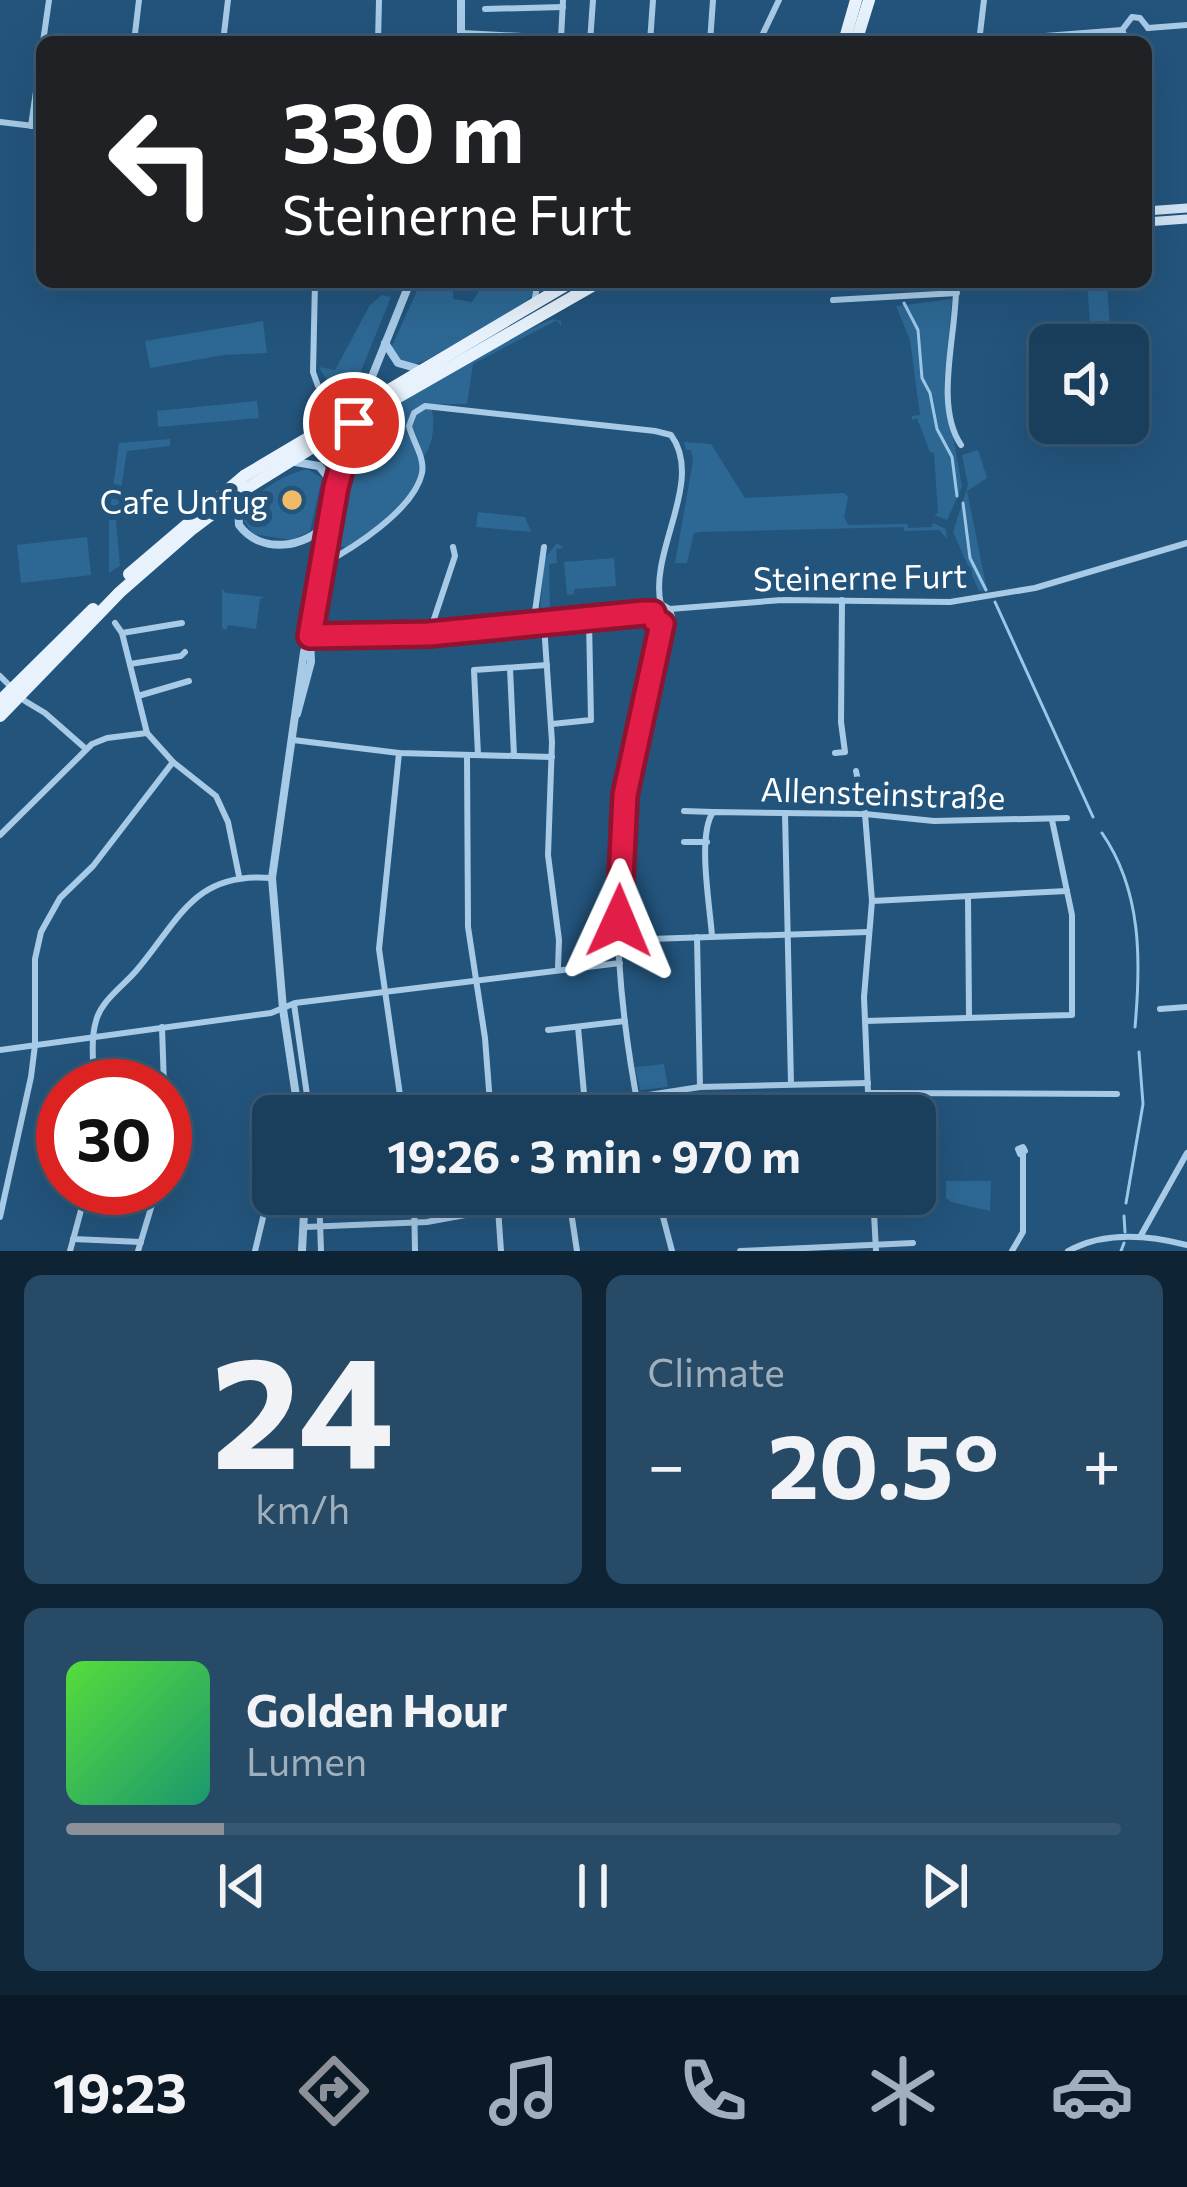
<!DOCTYPE html>
<html lang="en">
<head>
<meta charset="utf-8">
<style>
  :root { --surface:#1a3f5d; --page:#274a66; --text:#f1f3f6; --muted:#9fafbc; --line:#385872; --accent:#8c9099 }
  body { margin:0; font-family:Commissioner,sans-serif; background:var(--page); color:var(--text); height:100vh; display:flex; flex-direction:column; font-size:45px; white-space:nowrap }
  * { box-sizing:border-box; margin:0 }
  p { font-size:39px; color:var(--muted) }
  .icon { flex:none; width:66px; height:66px; fill:none; stroke:currentColor; stroke-width:2; stroke-linecap:round; stroke-linejoin:round }
  .map { position:relative; height:1251px; overflow:hidden }
  .details { display:flex; flex-direction:column; gap:24px; padding:24px; background:#0e2333; flex:1 }
  .details>* { flex:none }
  .top-card { position:absolute; left:36px; top:36px; width:1116px; height:252px; border-radius:18px; box-shadow:0 12px 48px #0002,0 0 0 3px var(--line); background:#202124; color:#fff; overflow:hidden }
  .controls { position:absolute; left:1029px; top:324px; display:grid; gap:24px }
  .controls a { display:grid; place-items:center; width:120px; height:120px; border-radius:18px; background:var(--surface); box-shadow:0 12px 48px #0002,0 0 0 3px var(--line); font-size:60px }
  .speed { position:absolute; left:36px; top:1059px; display:flex; gap:24px; font-size:60px; font-weight:700; text-align:center }
  .speed>* { display:grid; place-content:center; width:156px; height:156px; border-radius:50%; background:var(--surface); box-shadow:0 12px 48px #0002,0 0 0 3px var(--line); line-height:1 }
  .speed .limit { border:18px solid #d22; background:#fff; color:#111 }
  .pin { position:absolute; display:grid; place-items:center; width:102px; height:102px; color:#fff; margin:-51px; border:6px solid #fff; border-radius:50%; box-shadow:0 3px 12px #0007 }
  .me { position:absolute; width:132px; margin:-66px; rotate:1deg; stroke-linejoin:round; filter:drop-shadow(0 0 9px #0008) }
  .turn { display:flex; align-items:center; gap:42px; height:252px; padding:0 48px; font-size:54px }
  .turn .icon { width:156px; height:156px; stroke-width:2.5 }
  .turn b { display:block; font-size:84px; line-height:102px }
  .big { font-size:90px; font-weight:700; line-height:1.1 }
  .details .widget { flex:1; display:flex; flex-direction:column; justify-content:center; gap:18px; min-width:0; padding:0 42px; border-radius:18px; background:var(--page) }
  .details .dial { align-items:center; gap:0 }
  .dial b { font-size:156px; line-height:1 }
  .song { display:flex; align-items:center; gap:36px }
  .cover { width:144px; height:144px; border-radius:18px; background:linear-gradient(135deg,hsl(110 70% 55%),hsl(160 70% 35%)) }
  .played { height:12px; border-radius:6px; background:linear-gradient(90deg,var(--accent) 15%,var(--line) 15%) }
  .keys { display:flex; justify-content:space-around; direction:ltr }
  .heat { display:flex; justify-content:space-between; align-items:center; font-size:66px; direction:ltr }
  .details .tiles { flex:1; display:grid; gap:24px; grid-template-columns:1fr 1fr }
  .widget:last-child { grid-column:span 2 }
  .trip { position:absolute; left:252px; top:1095px; width:684px; height:120px; border-radius:18px; background:var(--surface); box-shadow:0 12px 48px #0002,0 0 0 3px var(--line); font-weight:700; line-height:120px; text-align:center }
  .menu { display:flex; height:192px; justify-content:space-around; align-items:center; background:#0a1925; color:var(--muted) }
  .menu .icon { width:84px; height:84px }
  .menu .active { color:var(--accent) }
  .menu b { font-size:54px; color:var(--text) }
  .map>svg:first-child { display:block }
  .green { fill:#2d6894 }
  .lines { fill:none; stroke-linecap:round; stroke-linejoin:round }
  .stream { stroke:#9bc7e7; stroke-width:3 }
  .minor { stroke:#a7cae6; stroke-width:6 }
  .tertiary { stroke:#a7cae6; stroke-width:8 }
  .secondary { stroke:#d0e4f5; stroke-width:9 }
  .primary { stroke:#e7f2fd; stroke-width:12 }
  .route-casing { stroke:#92132f; stroke-width:30 }
  .route { stroke:#e11d48; stroke-width:21 }
  .poi-dot { fill:#f1ba69; stroke:#23547c; stroke-width:4.5 }
  .labels { text-anchor:middle; dominant-baseline:central; stroke-width:12; stroke-linejoin:round; paint-order:stroke }
  .poi-label { font-size:33px; fill:#fff; stroke:#23547c; text-anchor:end }
  .street-label { font-size:33px; fill:#fff; stroke:#23547c }
</style>
</head>
<body>
<div class="map">
<svg width="1187" height="1251" viewBox="0 0 1187 1251">
  <rect width="100%" height="100%" fill="#23547c"/>
  <!-- green -->
  <g class="green">
    <path d="M421 282H453V299L472 302 485 282H536L534 294 521 306 425 361 411 365 396 359 391 348Z"/>
    <path d="M1087 282H1107L1111 345H1050V354L1030 356 1029 341 1091 337Z"/>
    <path d="M382 295 391 297 352 393 342 405 316 362 319 367 335 370 370 305Z"/>
    <path d="M952 299 944 385 962 487 947 520 934 515 938 513 934 453 930 452 917 418 912 420V416L920 415 910 340 896 306Z"/>
    <path d="M553 319 561 321V326L557 320 473 364 467 404H431C435 421 435 447 420 460 420 499 380 522 353 545L346 548 336 544C334 527 342 508 348 491 356 464 365 437 385 416 407 392 521 331 553 319Z"/>
    <path d="M263 321 267 353 224 355 150 368 145 341Z"/>
    <path d="M257 401 259 418 158 427 157 411Z"/>
    <path d="M170 439V446L127 451 116 521 120 566 109 573V517L119 443Z"/>
    <path d="M684 442 711 444 745 498 844 493 848 497 844 517 848 525 907 524 908 528 932 527 933 523 946 529 947 539 939 530 904 531 903 527 700 532 694 533 687 563H675L693 461 691 450H686Z"/>
    <path d="M978 450 987 478 967 491 987 590 979 591 953 532 968 485 962 455Z"/>
    <path d="M307 469 322 478 310 531 292 540 253 534 241 516C251 494 282 475 307 469Z"/>
    <path d="M478 512 525 517 531 532 476 527Z"/>
    <path d="M87 537 91 575 21 583 17 545Z"/>
    <path d="M557 543 564 548 556 549 557 563 549 564 550 612 555 613V617L544 618 540 614 544 559Z"/>
    <path d="M614 558 616 586 574 589V594L567 595 564 562Z"/>
    <path d="M222 589 226 593 265 597 260 599 256 629 228 625 226 630 222 628Z"/>
    <path d="M664 1064 668 1087 640 1090 635 1067Z"/>
    <path d="M946 1181H991L990 1211 951 1202 946 1198Z"/>
  </g>
  <g class="lines">
    <!-- stream -->
    <g class="stream">
      <path d="M900 282 901 283"/>
      <path d="M904 303 918 330 922 378 930 393 937 429 952 457 957 496"/>
      <path d="M963 503 970 558 986 590"/>
      <path d="M995 602 1093 817"/>
      <path d="M1102 833C1142 891 1141 961 1135 1027"/>
      <path d="M1126 1203 1143 1104 1139 1052"/>
      <path d="M1124 1216 1125 1232"/>
      <path d="M1121 1251 1124 1243"/>
    </g>
    <!-- minor -->
    <g class="minor">
      <path d="M485 9 563 7"/>
      <path d="M1148 28 1187 25"/>
      <path d="M1122 30 1132 17 1140 18 1148 28"/>
      <path d="M1122 30 1126 39 1136 42"/>
      <path d="M462 33 561 38"/>
      <path d="M561 38 563 0"/>
      <path d="M979 41 1122 30"/>
      <path d="M43 42 49 0"/>
      <path d="M134 42 139 0"/>
      <path d="M223 42 228 0"/>
      <path d="M378 42 379 0"/>
      <path d="M590 42 593 0"/>
      <path d="M650 42 653 0"/>
      <path d="M710 42 713 0"/>
      <path d="M759 42 779 0"/>
      <path d="M979 42 984 0"/>
      <path d="M0 122 42 127"/>
      <path d="M31 126 42 50"/>
      <path d="M1146 188 1149 222"/>
      <path d="M315 282 313 372 318 386"/>
      <path d="M956 282C958 330 933 404 961 445"/>
      <path d="M833 300 957 293"/>
      <path d="M534 302 538 282"/>
      <path d="M321 565C352 549 414 510 422 473 425 457 413 442 409 426L414 413 425 406 655 431 671 435C705 481 648 552 661 605"/>
      <path d="M115 623 122 633 147 733 173 762 216 796 228 822 239 876"/>
      <path d="M544 625 552 742 548 855 559 940 558 968"/>
      <path d="M533 626 544 547"/>
      <path d="M122 633 182 623"/>
      <path d="M429 634 455 556 453 547"/>
      <path d="M310 636 429 634 653 613 663 605 670 609 782 600 950 602 1035 588 1187 543"/>
      <path d="M130 664 181 656 185 652"/>
      <path d="M510 668 514 756"/>
      <path d="M0 676 8 684"/>
      <path d="M138 696 189 681"/>
      <path d="M25 701 45 713 86 749"/>
      <path d="M552 724 591 720 589 620"/>
      <path d="M293 740 399 753 552 757"/>
      <path d="M399 753 379 949 403 1116"/>
      <path d="M835 753 845 752 841 722 842 600"/>
      <path d="M467 755 468 927 485 1038 491 1116"/>
      <path d="M478 755 474 670 547 665"/>
      <path d="M856 771 865 814 872 901 864 997 869 1116"/>
      <path d="M684 811 713 812"/>
      <path d="M785 813 791 1084"/>
      <path d="M0 835 92 744 107 738 147 733"/>
      <path d="M684 842H707"/>
      <path d="M968 897 969 1015"/>
      <path d="M872 901 1067 891"/>
      <path d="M712 936C710 906 697 836 713 812L865 814 934 821 1067 818"/>
      <path d="M697 937 700 1087"/>
      <path d="M619 940 868 932"/>
      <path d="M294 1004 310 1116"/>
      <path d="M1160 1009 1187 1007"/>
      <path d="M865 1021 1072 1015V915L1052 820"/>
      <path d="M162 1027 164 1086"/>
      <path d="M578 1027 586 1116"/>
      <path d="M548 1030 625 1021"/>
      <path d="M0 1050 271 1013 295 1003 620 963"/>
      <path d="M94 1086C94 1066 90 1041 96 1021 101 1001 122 987 136 971 179 921 193 871 272 878"/>
      <path d="M868 1093 1117 1094"/>
      <path d="M636 1097 700 1087 868 1083"/>
      <path d="M640 1116C619 1010 609 894 626 786 635 731 652 679 662 624L672 617 670 609"/>
      <path d="M1023 1147 1025 1151 1020 1154 1018 1149Z"/>
      <path d="M319 1194 321 1251"/>
      <path d="M414 1194 415 1251"/>
      <path d="M497 1194 501 1251"/>
      <path d="M657 1194 672 1251"/>
      <path d="M873 1194 876 1251"/>
      <path d="M570 1205 577 1251"/>
      <path d="M0 1217 31 1077 35 1045V959L41 932 60 898 93 866 173 762"/>
      <path d="M305 1227 427 1222 498 1209 658 1201"/>
      <path d="M1140 1237 1187 1153"/>
      <path d="M73 1239 141 1242"/>
      <path d="M70 1251 87 1188"/>
      <path d="M138 1251 157 1188"/>
      <path d="M255 1251 273 1176"/>
      <path d="M740 1251 913 1243"/>
      <path d="M1012 1251 1023 1232V1154"/>
      <path d="M1068 1251C1104 1231 1149 1235 1187 1245"/>
    </g>
    <!-- tertiary -->
    <g class="tertiary">
      <path d="M461 0V42"/>
      <path d="M385 343 398 363 423 370"/>
      <path d="M359 409 410 282"/>
      <path d="M295 462 319 466 335 486"/>
      <path d="M340 481 386 407"/>
      <path d="M243 494 238 508 239 525C261 555 306 548 327 523"/>
      <path d="M297 714 311 662 310 638"/>
      <path d="M299 1116 283 1009 272 878 304 652 310 636 328 522 354 423"/>
      <path d="M302 1251 305 1194"/>
    </g>
    <!-- secondary -->
    <g class="secondary">
      <path d="M1146 211 1187 208"/>
      <path d="M1146 222 1187 219"/>
    </g>
    <!-- primary -->
    <g class="primary">
      <path d="M844 42 856 0"/>
      <path d="M856 42 869 0"/>
      <path d="M129 574 244 476 571 282"/>
      <path d="M0 701 93 609"/>
      <path d="M0 716 120 592 191 530 244 490 339 431 599 282"/>
    </g>
  </g>
  <g class="lines">
    <defs>
      <path id="route" d="M354 423 336 487 310 636 429 634 644 613H653L655 620 662 624 625 795 619 921"/>
    </defs>
    <!-- route casing -->
    <use href="#route" class="route-casing"/>
    <!-- route -->
    <use href="#route" class="route"/>
  </g>
  <!-- markers -->
  <circle class="poi-dot" cx="292" cy="500" r="12"/>
  <g class="labels">
    <!-- poi labels -->
    <g class="poi-label">
      <text x="268" y="500">Cafe Unfug</text>
    </g>
    <!-- street labels -->
    <g class="street-label">
      <text transform="translate(860 576) rotate(-1)">Steinerne Furt</text>
      <text transform="translate(883 792) rotate(2)">Allensteinstraße</text>
    </g>
  </g>
</svg>
<div class="controls">
<a><svg class="icon" aria-label="sound" viewBox="0 0 24 24"><path d="M4 9h4l5-4v14l-5-4H4zM17 9q2 3 0 6"/></svg></a>
</div>
<div class="speed"><div class="limit">30</div></div>
<div class="pin" style="left:354px;top:423px;background:#d93025"><svg class="icon" aria-label="arrive" viewBox="0 0 24 24"><path d="M6 21V4h12l-3 4 3 4H6"/></svg></div>
<svg class="me" style="left:619px;top:921px" viewBox="-20 -20 40 40"><path d="M0-17L14 15 0 8-14 15z" fill="#e11d48" stroke="#fff" stroke-width="4"/></svg>
<div class="trip">19:26 · 3 min · 970 m</div>
<div class="top-card">
<div class="turn"><svg class="icon" aria-label="left" viewBox="0 0 24 24"><path d="M17 20v-9H6M10 6l-5 5 5 5"/></svg><div><b>330 m</b>Steinerne Furt</div></div>
</div>
</div>
<section class="details">
<div class="tiles">
<div class="widget dial"><b>24</b><p>km/h</p></div>
<div class="widget"><p>Climate</p>
<div class="heat"><a>−</a><b class="big">20.5°</b><a>+</a></div>
</div>
<div class="widget">
<div class="song"><i class="cover"></i><div><b>Golden Hour</b><p>Lumen</p></div></div>
<div class="played"></div>
<div class="keys"><svg class="icon" aria-label="previous" viewBox="0 0 24 24"><path d="M18 5L8 12l10 7zM5 5v14"/></svg><svg class="icon" aria-label="pause" viewBox="0 0 24 24"><path d="M8 5v14M16 5v14"/></svg><svg class="icon" aria-label="next" viewBox="0 0 24 24"><path d="M6 5l10 7-10 7zM19 5v14"/></svg></div>
</div>
</div>
</section>
<nav class="menu">
<b>19:23</b>
<svg class="icon active" aria-label="directions" viewBox="0 0 24 24"><path d="M12 3l9 9-9 9-9-9zM9 14v-3h6M13 9l2 2-2 2"/></svg>
<svg class="icon" aria-label="music" viewBox="0 0 24 24"><path d="M9 18V5l10-2v13"/><circle cx="6" cy="18" r="3"/><circle cx="16" cy="16" r="3"/></svg>
<svg class="icon" aria-label="phone" viewBox="0 0 24 24"><path d="M5 4h4l2 5-3 2q2 4 5 5l2-3 5 2v4C11 20 4 13 5 4z"/></svg>
<svg class="icon" aria-label="climate" viewBox="0 0 24 24"><path d="M12 3v18M4 7l16 10M4 17L20 7"/></svg>
<svg class="icon" aria-label="car" viewBox="0 0 24 24"><path d="M5 17H2v-5l4-1 3-4h7l3 4 3 1v5h-3M9 17h6M6 11h13"/><circle cx="7" cy="17" r="2"/><circle cx="17" cy="17" r="2"/></svg>
</nav>
</body>
</html>
